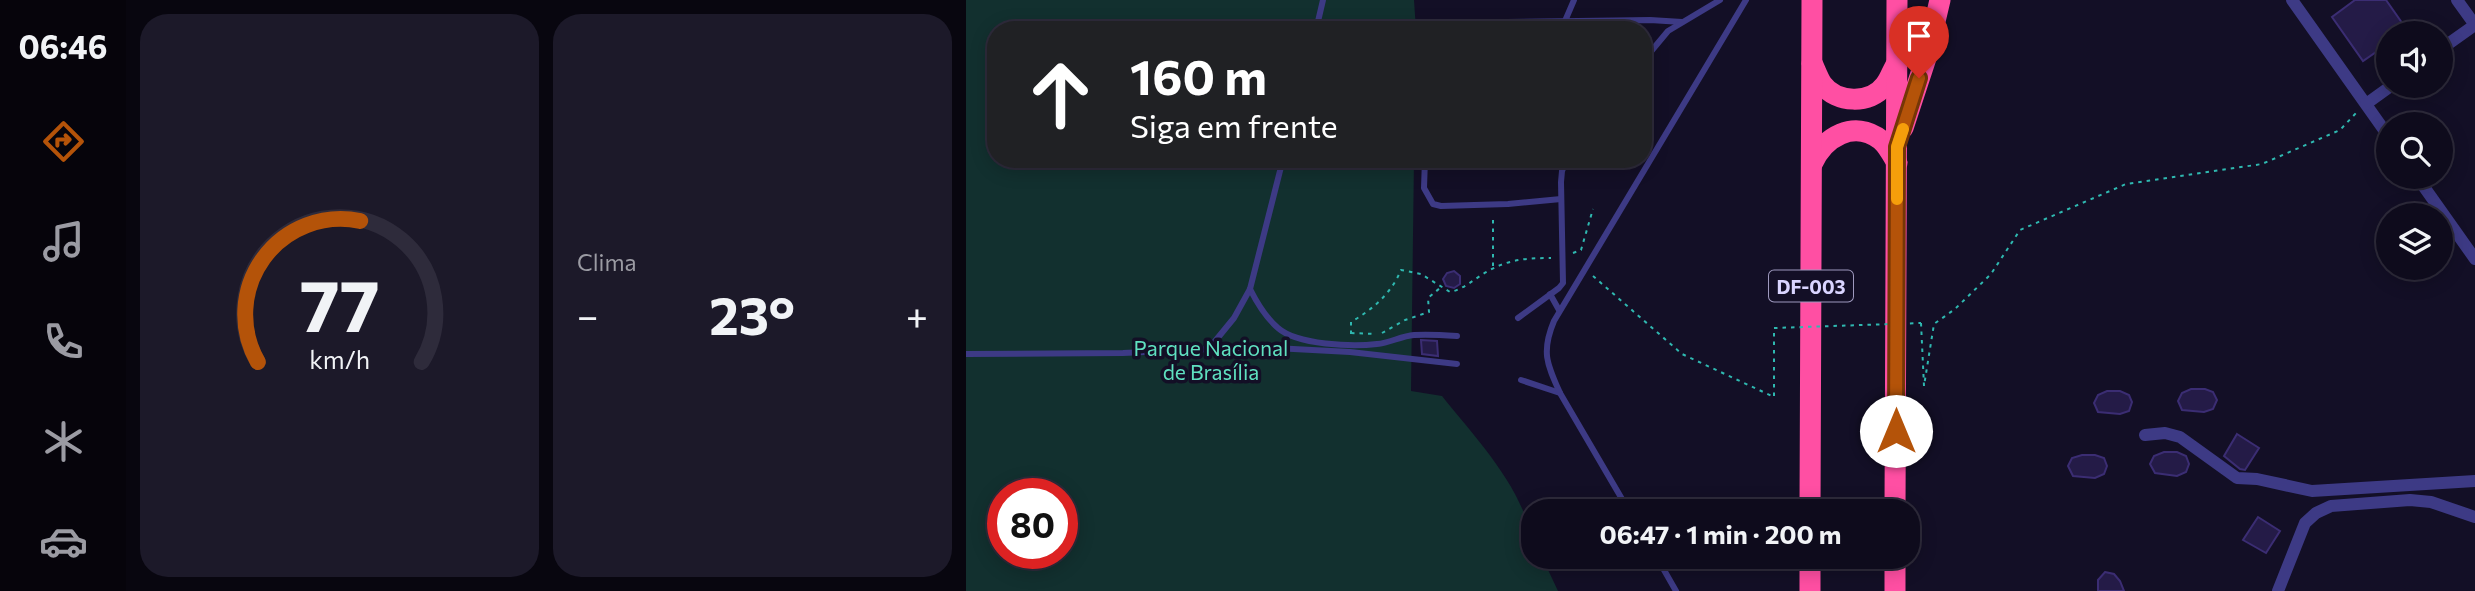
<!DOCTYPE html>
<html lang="pt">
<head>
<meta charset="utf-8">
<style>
  :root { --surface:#0e0b1c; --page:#1c1929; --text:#f1f3f6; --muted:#9b9ba3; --line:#2e2b3b; --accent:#b45309 }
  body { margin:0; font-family:Commissioner,sans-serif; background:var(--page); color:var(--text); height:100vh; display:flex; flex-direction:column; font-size:26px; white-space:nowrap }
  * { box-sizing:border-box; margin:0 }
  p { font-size:23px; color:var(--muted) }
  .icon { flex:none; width:38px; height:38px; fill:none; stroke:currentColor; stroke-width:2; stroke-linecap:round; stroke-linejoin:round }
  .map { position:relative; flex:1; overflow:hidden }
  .sheet { display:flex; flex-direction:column; gap:14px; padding:14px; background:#08060f; width:840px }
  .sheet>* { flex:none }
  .hud { position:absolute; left:21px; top:21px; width:665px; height:147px; border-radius:28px; box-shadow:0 4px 18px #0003,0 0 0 2px var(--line); background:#202124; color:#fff; overflow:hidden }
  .buttons { position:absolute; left:1410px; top:21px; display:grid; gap:14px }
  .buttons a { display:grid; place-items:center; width:77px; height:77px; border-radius:50%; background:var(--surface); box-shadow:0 4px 18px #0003,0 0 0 2px var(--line); font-size:35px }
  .speed { position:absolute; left:21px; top:478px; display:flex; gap:14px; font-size:35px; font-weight:700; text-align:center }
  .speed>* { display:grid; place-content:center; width:91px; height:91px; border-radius:50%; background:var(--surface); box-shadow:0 4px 18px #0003,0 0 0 2px var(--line); line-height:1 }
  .speed .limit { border:10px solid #d22; background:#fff; color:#111 }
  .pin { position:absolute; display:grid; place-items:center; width:60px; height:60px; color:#fff; margin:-72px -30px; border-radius:50% 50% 50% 0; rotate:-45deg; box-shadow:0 0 7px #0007 }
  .pin .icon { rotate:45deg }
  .me { position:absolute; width:77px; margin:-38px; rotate:0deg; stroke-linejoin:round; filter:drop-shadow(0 0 5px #0008) }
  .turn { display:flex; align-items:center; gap:24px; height:147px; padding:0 28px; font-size:32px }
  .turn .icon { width:91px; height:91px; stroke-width:2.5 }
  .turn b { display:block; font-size:49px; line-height:60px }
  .big { font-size:52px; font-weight:700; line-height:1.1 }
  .sheet .widget { flex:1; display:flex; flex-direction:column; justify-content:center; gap:10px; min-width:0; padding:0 24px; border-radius:28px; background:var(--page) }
  .sheet .dial { align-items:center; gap:0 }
  .dial svg { height:182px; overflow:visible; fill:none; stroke:var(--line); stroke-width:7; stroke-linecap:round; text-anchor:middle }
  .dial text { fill:var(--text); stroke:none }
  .heat { display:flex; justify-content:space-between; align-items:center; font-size:38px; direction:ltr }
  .sheet .tiles { flex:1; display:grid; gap:14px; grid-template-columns:repeat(2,1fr) }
  .trip { position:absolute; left:555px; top:499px; width:399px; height:70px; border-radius:28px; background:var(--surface); box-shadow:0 4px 18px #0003,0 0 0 2px var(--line); font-weight:700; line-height:70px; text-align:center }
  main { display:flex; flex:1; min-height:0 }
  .tabs { display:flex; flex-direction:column; width:126px; justify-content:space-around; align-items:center; background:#06040b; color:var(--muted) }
  .tabs .icon { width:49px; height:49px }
  .tabs .on { color:var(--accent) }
  .tabs b { font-size:32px; color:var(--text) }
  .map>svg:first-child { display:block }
  .green { fill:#12302f; fill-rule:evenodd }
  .building { fill:#241b47; stroke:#3b2d73; stroke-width:2 }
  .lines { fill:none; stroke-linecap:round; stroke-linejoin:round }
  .path { stroke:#2fb8b0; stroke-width:2; stroke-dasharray:3.5 5; stroke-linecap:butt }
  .lane { stroke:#3d3a85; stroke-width:6 }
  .street { stroke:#3d3a85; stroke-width:12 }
  .highway { stroke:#ff4fa3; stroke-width:21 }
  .path-bridge { stroke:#2fb8b0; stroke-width:2; stroke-dasharray:3.5 5; stroke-linecap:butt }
  .route-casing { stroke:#753606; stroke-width:18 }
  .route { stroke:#b45309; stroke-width:12 }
  .slow { stroke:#f59e0b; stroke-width:12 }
  .labels { text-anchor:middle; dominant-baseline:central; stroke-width:7; stroke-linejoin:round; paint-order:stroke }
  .shield { fill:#130f26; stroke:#9e99be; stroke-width:2 }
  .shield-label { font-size:19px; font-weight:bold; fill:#d9d4ff }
  .park-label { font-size:21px; fill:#5fe0c0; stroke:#130f26 }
</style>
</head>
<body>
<main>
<nav class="tabs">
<b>06:46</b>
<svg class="icon on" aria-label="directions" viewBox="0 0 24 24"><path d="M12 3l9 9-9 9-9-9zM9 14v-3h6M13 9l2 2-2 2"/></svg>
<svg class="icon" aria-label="music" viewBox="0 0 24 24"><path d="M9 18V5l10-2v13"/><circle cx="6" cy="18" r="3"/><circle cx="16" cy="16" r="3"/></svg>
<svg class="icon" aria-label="phone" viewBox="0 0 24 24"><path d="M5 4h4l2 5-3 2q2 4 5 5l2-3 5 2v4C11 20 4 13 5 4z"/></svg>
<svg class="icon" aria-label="climate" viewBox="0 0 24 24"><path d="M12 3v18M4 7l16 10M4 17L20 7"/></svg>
<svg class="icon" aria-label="car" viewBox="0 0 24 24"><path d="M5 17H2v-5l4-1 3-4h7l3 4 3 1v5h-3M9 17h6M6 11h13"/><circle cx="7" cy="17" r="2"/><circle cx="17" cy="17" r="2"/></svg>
</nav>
<section class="sheet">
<div class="tiles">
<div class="widget dial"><svg viewBox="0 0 100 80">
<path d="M14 69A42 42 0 1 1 86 69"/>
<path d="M14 69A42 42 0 0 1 59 7" stroke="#b45309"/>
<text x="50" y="56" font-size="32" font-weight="700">77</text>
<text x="50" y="72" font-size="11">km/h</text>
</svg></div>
<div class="widget"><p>Clima</p>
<div class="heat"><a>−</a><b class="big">23°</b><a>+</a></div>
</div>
</div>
</section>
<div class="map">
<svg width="1509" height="591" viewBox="0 0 1509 591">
  <rect width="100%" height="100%" fill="#130f26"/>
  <!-- green -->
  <path class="green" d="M0 0H448L450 30H30V159H448L445 391 476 396C511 440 567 497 567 556L576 557 592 591H0ZM37 494H96V553H37Z"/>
  <!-- building -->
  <g class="building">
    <path d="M1389 0H1420L1441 30 1436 33H1423V43L1397 61 1366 17Z"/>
    <path d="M488 271 494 276V284L488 288 480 286 477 279 481 273Z"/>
    <path d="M455 340 471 341 472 356 456 354Z"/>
    <path d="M1225 389H1239L1247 392 1251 400 1247 409 1238 412 1216 410 1212 401 1216 393Z"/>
    <path d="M1141 391H1154L1163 395 1166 402 1163 411 1154 414 1132 412 1128 403 1132 395Z"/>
    <path d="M1271 434 1293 448 1279 470 1274 469 1258 456Z"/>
    <path d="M1198 452H1211L1220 456 1223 464 1220 472 1211 476 1189 473 1184 464 1188 456Z"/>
    <path d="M1116 455H1129L1138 458 1141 466 1138 474 1129 478 1107 476 1102 466 1106 458Z"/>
    <path d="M1292 517 1314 531 1300 553 1277 540Z"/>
    <path d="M1139 572 1148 574 1154 581 1158 591H1132V580Z"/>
  </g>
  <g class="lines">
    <!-- path -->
    <g class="path">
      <path d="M607 253 615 250 627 209"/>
      <path d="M527 266V216"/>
      <path d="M627 276 716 354 808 397V328"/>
      <path d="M955 323 958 386 968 324 989 309 1025 274 1054 230 1160 184 1296 164 1374 130 1391 112"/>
      <path d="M385 333 410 334"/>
      <path d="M416 333 439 320 463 312 462 298 474 288"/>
      <path d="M385 334V322C407 309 425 294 435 270L455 274 484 292C499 289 510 277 524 270 544 259 563 258 585 258"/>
    </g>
    <!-- lane -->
    <g class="lane">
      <path d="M599 21 608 0"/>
      <path d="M350 30 357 0"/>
      <path d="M462 30 466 23 684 20 716 22"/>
      <path d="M677 61 702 31 754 0"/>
      <path d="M459 159 458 188 467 204 475 206 542 204 595 199"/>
      <path d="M284 289C291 303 299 317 312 328 331 345 387 347 411 344 424 343 435 336 448 335 462 334 477 335 491 336"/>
      <path d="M584 294 593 310"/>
      <path d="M552 318 593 288 597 283 595 182 596 171 601 159"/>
      <path d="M241 351 268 318 284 289 317 159"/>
      <path d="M0 354 157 353 289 347 384 352 491 364"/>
      <path d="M555 380 594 393 663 511"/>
      <path d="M594 393C581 364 575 352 588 321L780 0"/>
      <path d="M690 556 710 591"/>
    </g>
    <!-- street -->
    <g class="street">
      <path d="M1326 0 1423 137"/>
      <path d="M1491 0 1509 25"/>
      <path d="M1475 49 1509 25"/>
      <path d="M1400 104 1425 86"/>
      <path d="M1451 177 1509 259"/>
      <path d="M1179 435 1199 433 1214 437 1271 478 1291 479 1346 491 1509 481"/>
      <path d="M1312 591 1339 523 1350 513 1365 506 1444 500 1465 502 1509 517"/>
    </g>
    <!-- highway -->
    <g class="highway">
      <path d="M846 63C849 69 852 78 856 84 870 103 904 105 919 85 924 79 926 71 930 65"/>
      <path d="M937 128 961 55 974 0"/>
      <path d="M846 164C858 137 888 119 915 140 922 146 927 156 931 163"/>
      <path d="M844 511 846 0"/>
      <path d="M929 511 931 0"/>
      <path d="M844 591V556"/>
      <path d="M929 591V556"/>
    </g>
    <!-- path-bridge -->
    <path class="path-bridge" d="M808 328 955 323"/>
  </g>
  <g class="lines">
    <defs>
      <path id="route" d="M930 431 931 147 953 78"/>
    </defs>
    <!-- route casing -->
    <use href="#route" class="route-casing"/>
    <!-- route -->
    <use href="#route" class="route"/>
    <!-- slow -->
    <path class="slow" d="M931 199V147L937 129"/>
  </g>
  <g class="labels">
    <!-- shield labels -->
    <rect class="shield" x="803" y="270.5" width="84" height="31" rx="5"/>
    <g class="shield-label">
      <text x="845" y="286">DF-003</text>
    </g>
    <!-- park labels -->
    <g class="park-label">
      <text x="245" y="347">Parque Nacional<tspan x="245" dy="24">de Brasília</tspan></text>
    </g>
  </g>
</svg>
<div class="buttons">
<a><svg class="icon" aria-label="sound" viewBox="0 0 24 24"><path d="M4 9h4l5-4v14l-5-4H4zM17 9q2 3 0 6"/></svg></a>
<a><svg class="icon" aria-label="search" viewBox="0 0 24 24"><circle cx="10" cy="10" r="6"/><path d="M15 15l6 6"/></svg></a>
<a><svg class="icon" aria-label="layers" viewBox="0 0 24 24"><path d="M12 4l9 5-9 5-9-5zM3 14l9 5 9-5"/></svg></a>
</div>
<div class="speed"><div class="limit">80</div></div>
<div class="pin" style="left:953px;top:78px;background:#d93025"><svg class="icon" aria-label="arrive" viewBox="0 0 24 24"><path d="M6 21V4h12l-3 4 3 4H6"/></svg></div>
<svg class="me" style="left:930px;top:431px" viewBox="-20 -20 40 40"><circle r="19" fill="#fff"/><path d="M0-13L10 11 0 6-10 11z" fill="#b45309"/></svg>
<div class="trip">06:47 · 1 min · 200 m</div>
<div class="hud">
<div class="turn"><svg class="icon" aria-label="ahead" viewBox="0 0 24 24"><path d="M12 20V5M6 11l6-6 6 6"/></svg><div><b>160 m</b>Siga em frente</div></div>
</div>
</div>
</main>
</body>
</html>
